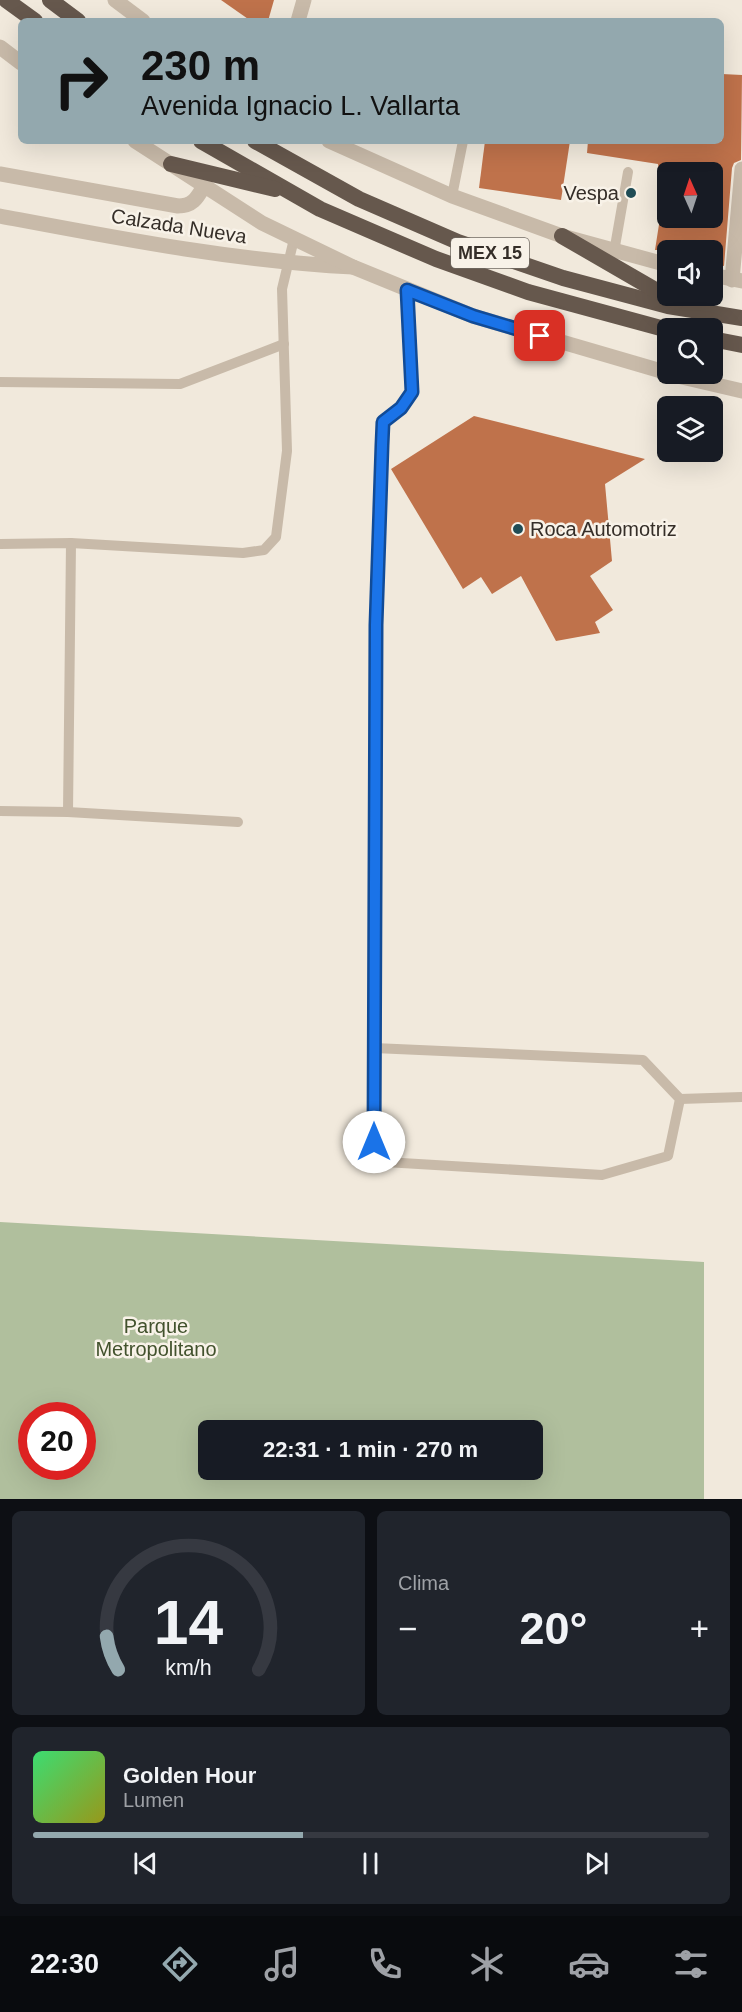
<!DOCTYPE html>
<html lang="es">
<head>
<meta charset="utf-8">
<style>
  :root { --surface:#171b24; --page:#20242c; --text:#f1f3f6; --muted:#9ea1a6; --line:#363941; --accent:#93a8ae }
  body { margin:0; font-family:Helvetica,sans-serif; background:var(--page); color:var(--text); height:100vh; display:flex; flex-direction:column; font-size:22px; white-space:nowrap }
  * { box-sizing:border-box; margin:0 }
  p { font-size:20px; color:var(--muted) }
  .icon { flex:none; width:33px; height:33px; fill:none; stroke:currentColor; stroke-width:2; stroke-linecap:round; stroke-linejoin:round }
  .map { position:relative; height:1499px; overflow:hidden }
  .panel { display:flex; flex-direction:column; gap:12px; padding:12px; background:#0d0f14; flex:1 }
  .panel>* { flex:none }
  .top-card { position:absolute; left:18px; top:18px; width:706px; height:126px; border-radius:9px; box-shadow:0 6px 24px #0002; background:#93a8ae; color:#111; overflow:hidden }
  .needle { width:39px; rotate:357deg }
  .controls { position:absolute; left:657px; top:162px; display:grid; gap:12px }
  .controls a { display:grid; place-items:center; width:66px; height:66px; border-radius:9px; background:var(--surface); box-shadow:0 6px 24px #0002; font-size:30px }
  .speed { position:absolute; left:18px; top:1402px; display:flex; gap:12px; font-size:30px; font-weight:700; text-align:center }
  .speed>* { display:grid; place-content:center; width:78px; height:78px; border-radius:50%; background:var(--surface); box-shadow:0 6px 24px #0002; line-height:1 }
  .speed .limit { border:9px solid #d22; background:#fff; color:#111 }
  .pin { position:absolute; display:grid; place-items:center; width:51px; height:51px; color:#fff; margin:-26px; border-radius:12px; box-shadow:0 3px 9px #0006 }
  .me { position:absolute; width:66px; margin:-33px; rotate:0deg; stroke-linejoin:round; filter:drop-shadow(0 0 4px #0008) }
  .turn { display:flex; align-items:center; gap:21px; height:126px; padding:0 24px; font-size:27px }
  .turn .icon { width:78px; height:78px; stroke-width:2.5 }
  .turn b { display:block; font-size:42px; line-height:51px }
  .big { font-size:45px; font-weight:700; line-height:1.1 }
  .panel .card { flex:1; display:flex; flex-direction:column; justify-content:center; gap:9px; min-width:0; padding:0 21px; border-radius:9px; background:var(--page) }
  .panel .dial { align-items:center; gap:0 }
  .dial svg { height:156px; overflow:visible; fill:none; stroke:var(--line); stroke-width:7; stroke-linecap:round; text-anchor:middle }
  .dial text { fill:var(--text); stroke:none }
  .song { display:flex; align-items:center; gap:18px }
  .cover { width:72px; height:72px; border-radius:9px; background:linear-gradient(135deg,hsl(140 70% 55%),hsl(60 70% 35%)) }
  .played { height:6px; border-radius:3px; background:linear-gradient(90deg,var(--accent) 40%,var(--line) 40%) }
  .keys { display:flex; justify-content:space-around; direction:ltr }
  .heat { display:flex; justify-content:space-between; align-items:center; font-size:33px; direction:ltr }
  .panel .tiles { flex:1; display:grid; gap:12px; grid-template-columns:1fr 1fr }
  .card:last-child { grid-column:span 2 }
  .trip { position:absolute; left:198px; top:1420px; width:345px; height:60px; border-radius:9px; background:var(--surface); box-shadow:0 6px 24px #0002; font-weight:700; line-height:60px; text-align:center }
  .dock { display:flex; height:96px; justify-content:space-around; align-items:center; background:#090b0e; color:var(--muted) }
  .dock .icon { width:42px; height:42px }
  .dock .current { color:var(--accent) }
  .dock b { font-size:27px; color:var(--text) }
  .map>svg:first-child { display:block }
  .green { fill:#b0bf9d; fill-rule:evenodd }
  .building { fill:#bf724b }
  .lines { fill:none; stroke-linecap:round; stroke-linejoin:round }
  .service { stroke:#c8baa9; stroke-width:10 }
  .minor { stroke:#c8baa9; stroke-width:15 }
  .tertiary { stroke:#c8baa9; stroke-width:15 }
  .trunk { stroke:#66584d; stroke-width:16 }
  .route-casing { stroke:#114b97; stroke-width:15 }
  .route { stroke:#1a73e8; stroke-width:10 }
  .poi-dot { fill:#204c55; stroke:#f8f2e8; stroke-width:2 }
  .labels { text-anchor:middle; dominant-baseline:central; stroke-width:5; stroke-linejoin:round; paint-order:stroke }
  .shield { fill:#f8f2e8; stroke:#706962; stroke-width:1.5 }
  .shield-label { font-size:18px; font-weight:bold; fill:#352e28 }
  .poi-label { font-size:20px; fill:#352e28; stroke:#f8f2e8; text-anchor:end }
  .street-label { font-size:20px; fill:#352e28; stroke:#f8f2e8 }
  .park-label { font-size:20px; fill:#42522d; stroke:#f8f2e8 }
</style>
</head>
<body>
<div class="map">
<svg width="742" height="1499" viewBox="0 0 742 1499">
  <rect width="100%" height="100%" fill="#f1e9dc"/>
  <!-- green -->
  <path class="green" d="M0 1222 704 1262V1499H0ZM32 1416H82V1467H32ZM208 1431H532V1470H208Z"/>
  <!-- building -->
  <g class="building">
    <path d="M221 0H274L268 21H251Z"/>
    <path d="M722 74 742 75 741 160 734 163 732 168 724 266 712 263V250H655L660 218H712V172H659L658 164 587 153 588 141H722Z"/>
    <path d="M485 141H570L561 200 479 188Z"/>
    <path d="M474 416 645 459 605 484 612 561 590 576 613 610 595 622 600 633 556 641 521 576 492 594 481 577 463 589 391 469Z"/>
  </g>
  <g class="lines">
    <!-- service -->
    <g class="service">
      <path d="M452 196 463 141"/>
      <path d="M614 252 628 172"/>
      <path d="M0 382 180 384 284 344"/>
      <path d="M0 544 71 543 243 553 264 550 276 537 287 451 282 289 294 239"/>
      <path d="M0 811 68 812 238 822"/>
      <path d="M68 812 71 543"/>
      <path d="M374 1048 643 1060 680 1099 668 1156 602 1175 385 1162 373 1141 376 638V625L383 422 401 408 412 392 407 289"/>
      <path d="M680 1099 742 1097"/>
    </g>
    <!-- minor -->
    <g class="minor">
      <path d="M298 21 304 0"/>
      <path d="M0 174 178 206C193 206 197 198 204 186"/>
      <path d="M0 216C117 238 234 261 353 267"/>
      <path d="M732 280 742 169"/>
    </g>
    <!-- tertiary -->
    <g class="tertiary">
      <path d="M115 0 143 21"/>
      <path d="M0 47 21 63"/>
      <path d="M135 141 262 223 353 267 473 316 668 373"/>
      <path d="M329 141 452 196 562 236 668 265"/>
      <path d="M712 275 742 281"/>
      <path d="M669 374 742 391"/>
    </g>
    <!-- trunk -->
    <g class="trunk">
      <path d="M6 0 35 21"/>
      <path d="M50 0 78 21"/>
      <path d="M201 141 320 209 436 259 528 292 668 330"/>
      <path d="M255 141 359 199 458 242 563 278 668 306 742 318"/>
      <path d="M171 164 275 189"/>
      <path d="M562 236 676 302"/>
      <path d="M712 339 742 345"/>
    </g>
  </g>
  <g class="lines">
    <defs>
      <path id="route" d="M374 1142 376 625 382 445 383 422 401 408 412 392 407 290 473 316 540 336"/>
    </defs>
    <!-- route casing -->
    <use href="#route" class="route-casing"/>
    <!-- route -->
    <use href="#route" class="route"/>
  </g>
  <!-- markers -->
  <g class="poi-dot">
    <circle cx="631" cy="193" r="6"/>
    <circle cx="518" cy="529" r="6"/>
  </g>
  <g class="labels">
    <!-- shield labels -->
    <rect class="shield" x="451" y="238" width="78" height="30" rx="4.5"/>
    <g class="shield-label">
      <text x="490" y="253">MEX 15</text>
    </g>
    <!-- poi labels -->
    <g class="poi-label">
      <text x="619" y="193">Vespa</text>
      <text x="530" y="529" text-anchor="start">Roca Automotriz</text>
    </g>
    <!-- street labels -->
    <g class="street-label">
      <text transform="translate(179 226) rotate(9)">Calzada Nueva</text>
    </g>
    <!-- park labels -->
    <g class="park-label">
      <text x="156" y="1326">Parque<tspan x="156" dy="23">Metropolitano</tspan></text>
    </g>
  </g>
</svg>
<div class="controls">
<a><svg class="needle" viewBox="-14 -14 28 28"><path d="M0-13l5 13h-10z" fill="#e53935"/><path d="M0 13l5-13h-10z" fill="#9ea1a6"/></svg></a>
<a><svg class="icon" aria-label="sound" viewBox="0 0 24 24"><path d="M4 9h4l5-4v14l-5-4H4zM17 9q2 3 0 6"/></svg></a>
<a><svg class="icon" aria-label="search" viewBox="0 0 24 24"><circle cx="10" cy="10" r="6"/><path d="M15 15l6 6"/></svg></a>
<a><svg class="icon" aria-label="layers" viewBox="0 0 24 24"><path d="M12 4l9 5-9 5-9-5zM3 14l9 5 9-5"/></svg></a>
</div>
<div class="speed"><div class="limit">20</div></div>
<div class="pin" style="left:540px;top:336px;background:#d93025"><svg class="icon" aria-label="arrive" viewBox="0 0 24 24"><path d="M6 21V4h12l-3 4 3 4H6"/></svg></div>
<svg class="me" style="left:374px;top:1142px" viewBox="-20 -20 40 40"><circle r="19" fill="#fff"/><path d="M0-13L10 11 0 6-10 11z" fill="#1a73e8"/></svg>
<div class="trip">22:31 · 1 min · 270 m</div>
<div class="top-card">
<div class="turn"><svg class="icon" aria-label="right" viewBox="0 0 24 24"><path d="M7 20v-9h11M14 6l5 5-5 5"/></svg><div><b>230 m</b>Avenida Ignacio L. Vallarta</div></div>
</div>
</div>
<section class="panel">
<div class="tiles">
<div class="card dial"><svg viewBox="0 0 100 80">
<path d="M14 69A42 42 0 1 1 86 69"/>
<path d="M14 69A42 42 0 0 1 8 52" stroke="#93a8ae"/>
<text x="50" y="56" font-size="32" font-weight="700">14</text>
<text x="50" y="72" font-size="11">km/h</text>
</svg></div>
<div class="card"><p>Clima</p>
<div class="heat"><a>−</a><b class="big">20°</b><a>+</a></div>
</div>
<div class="card">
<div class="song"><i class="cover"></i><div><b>Golden Hour</b><p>Lumen</p></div></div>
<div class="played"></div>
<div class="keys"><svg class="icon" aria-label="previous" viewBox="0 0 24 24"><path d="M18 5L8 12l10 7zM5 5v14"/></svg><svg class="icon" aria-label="pause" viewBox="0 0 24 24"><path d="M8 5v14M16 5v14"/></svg><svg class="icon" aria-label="next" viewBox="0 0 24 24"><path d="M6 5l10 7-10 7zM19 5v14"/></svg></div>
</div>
</div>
</section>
<nav class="dock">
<b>22:30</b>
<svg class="icon current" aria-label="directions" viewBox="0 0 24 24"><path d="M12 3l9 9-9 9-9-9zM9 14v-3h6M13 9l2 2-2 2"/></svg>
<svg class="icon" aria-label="music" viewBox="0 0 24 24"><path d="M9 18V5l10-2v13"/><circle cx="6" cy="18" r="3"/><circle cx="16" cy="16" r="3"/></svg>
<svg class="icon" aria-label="phone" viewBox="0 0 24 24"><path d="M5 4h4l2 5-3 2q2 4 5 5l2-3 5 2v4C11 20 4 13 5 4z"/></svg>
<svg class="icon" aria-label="climate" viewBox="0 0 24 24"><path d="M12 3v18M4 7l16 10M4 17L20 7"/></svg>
<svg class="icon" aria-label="car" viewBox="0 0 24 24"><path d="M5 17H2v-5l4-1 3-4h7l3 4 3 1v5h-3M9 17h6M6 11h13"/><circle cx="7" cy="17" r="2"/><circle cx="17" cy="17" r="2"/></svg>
<svg class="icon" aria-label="filters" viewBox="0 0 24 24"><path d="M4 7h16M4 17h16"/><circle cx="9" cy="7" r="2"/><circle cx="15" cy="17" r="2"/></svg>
</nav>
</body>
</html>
